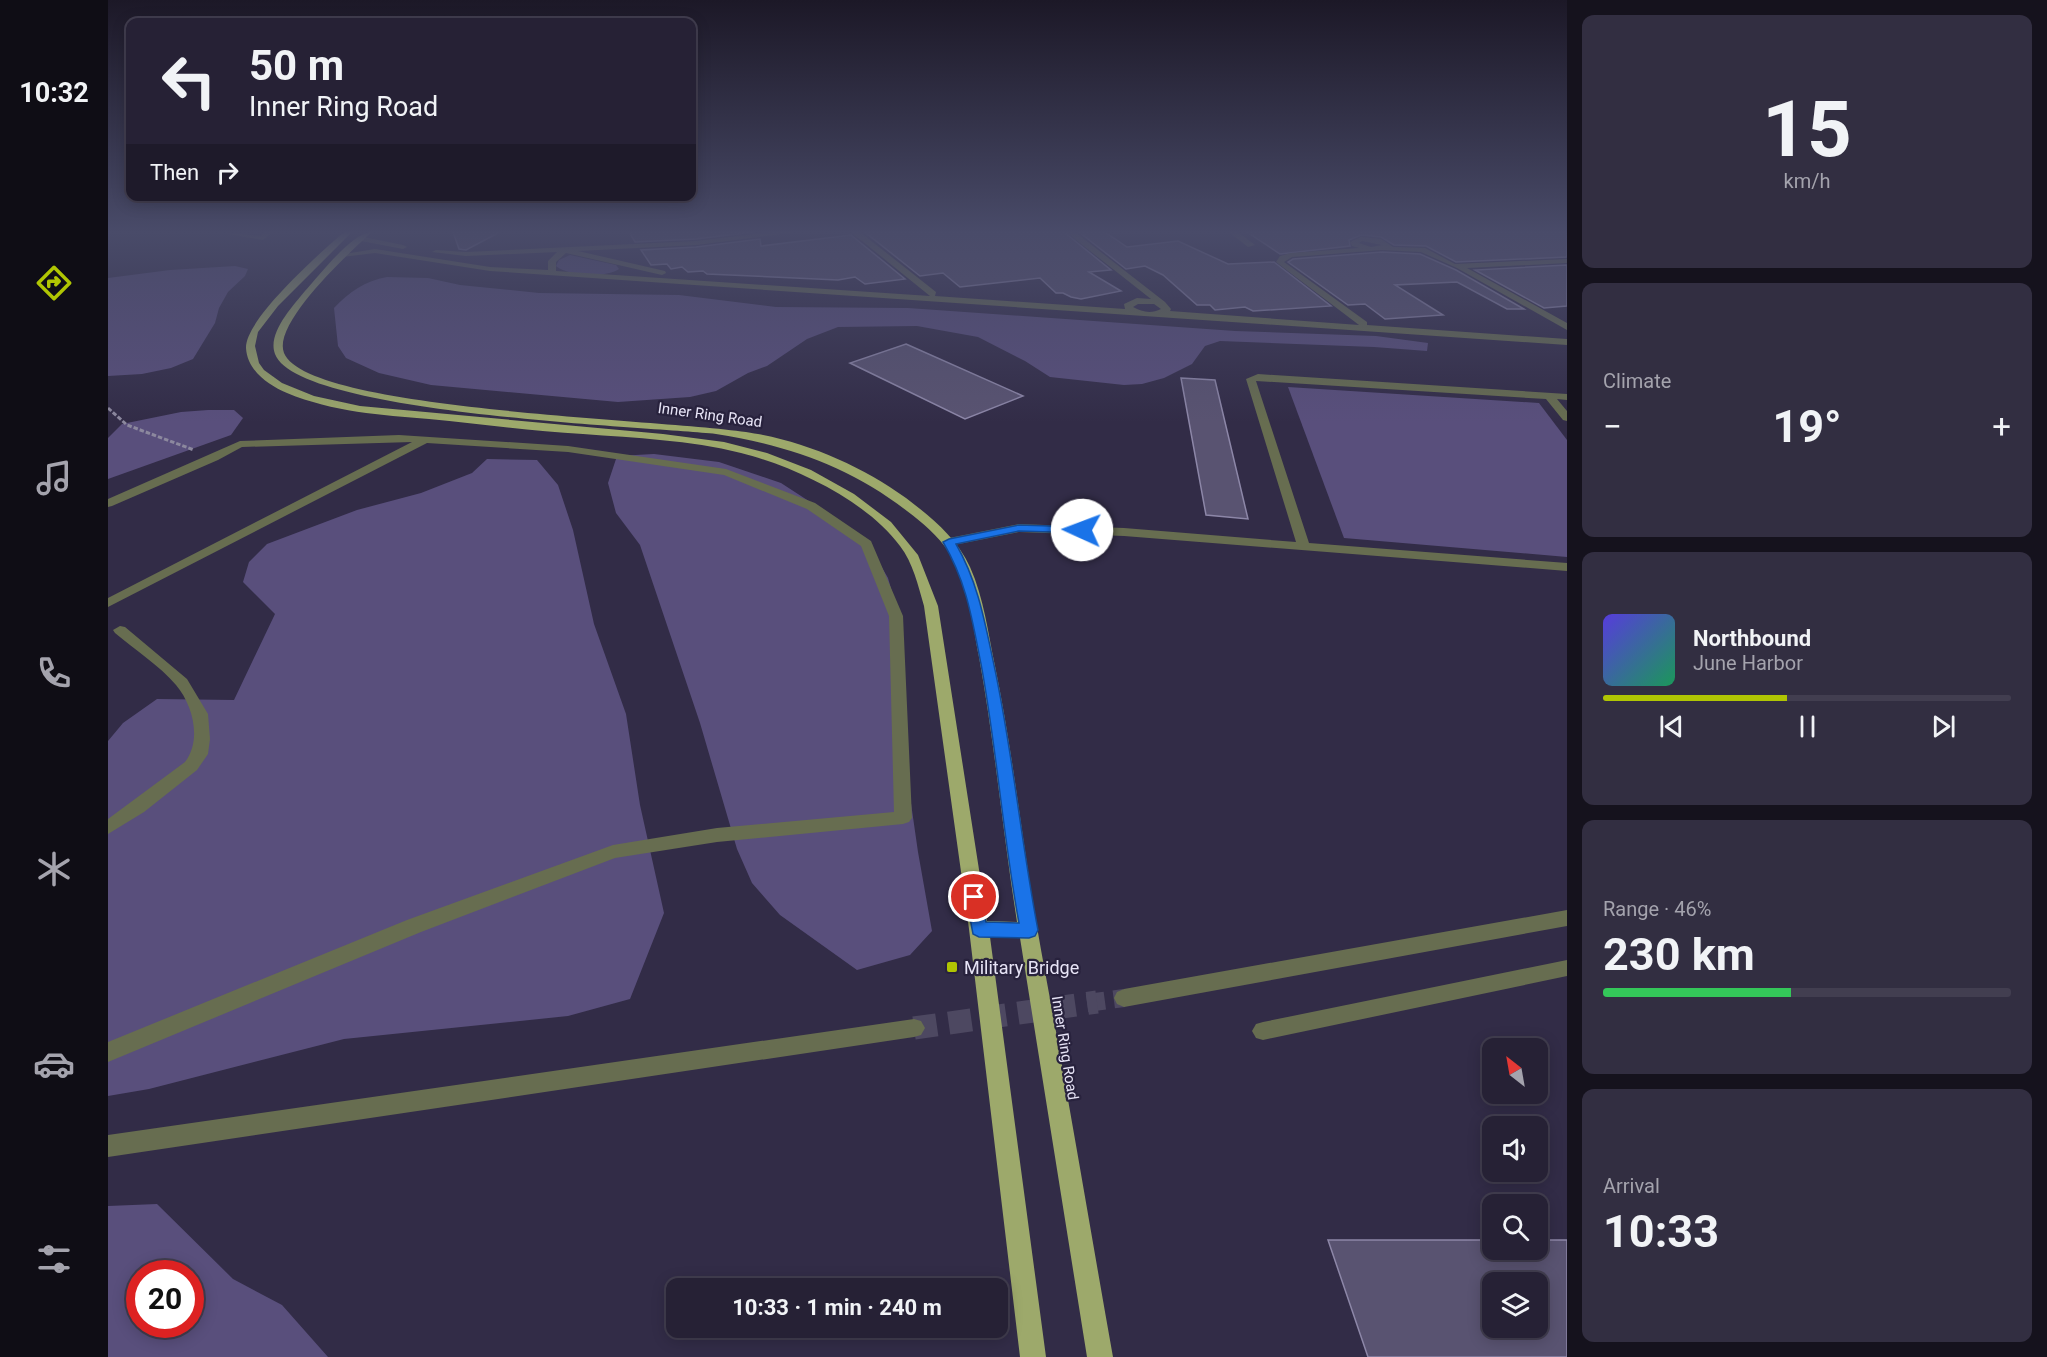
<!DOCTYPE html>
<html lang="en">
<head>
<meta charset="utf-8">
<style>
  :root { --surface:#262135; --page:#322e41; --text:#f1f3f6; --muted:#a4a3ad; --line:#423e50; --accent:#b0c503 }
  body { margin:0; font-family:Roboto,sans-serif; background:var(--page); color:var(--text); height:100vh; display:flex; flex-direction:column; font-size:22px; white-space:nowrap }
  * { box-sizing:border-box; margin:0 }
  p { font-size:20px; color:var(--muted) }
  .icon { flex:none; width:33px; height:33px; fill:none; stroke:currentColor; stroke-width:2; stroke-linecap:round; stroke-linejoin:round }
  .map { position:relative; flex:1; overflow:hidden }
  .side { display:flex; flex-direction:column; gap:15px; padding:15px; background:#15121d; width:480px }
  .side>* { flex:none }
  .hud { position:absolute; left:18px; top:18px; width:570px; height:183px; border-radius:12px; box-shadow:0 3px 15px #0003,0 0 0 2px var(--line); background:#262135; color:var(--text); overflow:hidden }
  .needle { width:39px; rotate:329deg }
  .buttons { position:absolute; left:1374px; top:1038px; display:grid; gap:12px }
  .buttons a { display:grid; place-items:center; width:66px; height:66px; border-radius:12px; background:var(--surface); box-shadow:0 3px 15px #0003,0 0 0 2px var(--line); font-size:30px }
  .speed { position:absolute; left:18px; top:1260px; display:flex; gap:12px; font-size:30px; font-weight:700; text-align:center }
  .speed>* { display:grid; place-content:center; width:78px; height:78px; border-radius:50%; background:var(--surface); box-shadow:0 3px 15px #0003,0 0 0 2px var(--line); line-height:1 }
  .speed .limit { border:9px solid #d22; background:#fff; color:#111 }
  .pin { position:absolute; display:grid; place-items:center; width:51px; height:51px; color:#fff; margin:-26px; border:3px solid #fff; border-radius:50%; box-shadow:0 2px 6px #0007 }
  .me { position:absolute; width:66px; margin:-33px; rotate:272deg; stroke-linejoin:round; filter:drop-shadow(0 0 4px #0008) }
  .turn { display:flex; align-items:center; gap:21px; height:126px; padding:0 24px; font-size:27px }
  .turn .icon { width:78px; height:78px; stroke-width:2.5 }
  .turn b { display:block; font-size:42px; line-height:51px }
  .then { display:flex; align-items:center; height:57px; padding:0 24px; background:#0003; gap:12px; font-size:22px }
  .big { font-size:45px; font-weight:700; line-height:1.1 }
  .side .tile { flex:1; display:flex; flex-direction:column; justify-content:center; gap:9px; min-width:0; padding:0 21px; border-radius:12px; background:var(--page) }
  .side .dial { align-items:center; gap:0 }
  .dial b { font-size:78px; line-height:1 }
  .song { display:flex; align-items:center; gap:18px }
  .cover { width:72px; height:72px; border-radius:9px; background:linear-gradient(135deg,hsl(250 70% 55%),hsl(150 70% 35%)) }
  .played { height:6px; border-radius:3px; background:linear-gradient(90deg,var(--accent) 45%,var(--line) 45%) }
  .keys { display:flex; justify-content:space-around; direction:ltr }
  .heat { display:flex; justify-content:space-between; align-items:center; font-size:33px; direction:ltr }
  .charge { height:9px; border-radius:4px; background:linear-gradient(90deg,#34c759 46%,var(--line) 0) }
  .trip { position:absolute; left:558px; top:1278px; width:342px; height:60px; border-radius:12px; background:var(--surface); box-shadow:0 3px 15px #0003,0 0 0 2px var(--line); font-weight:700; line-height:60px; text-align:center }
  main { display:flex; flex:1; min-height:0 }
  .tabs { display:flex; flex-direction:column; width:108px; justify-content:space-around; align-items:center; background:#0f0d15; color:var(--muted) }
  .tabs .icon { width:42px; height:42px }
  .tabs .active { color:var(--accent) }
  .tabs b { font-size:27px; color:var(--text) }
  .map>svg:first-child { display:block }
  .green { fill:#594f7c; fill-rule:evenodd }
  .building { fill:#595371; stroke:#8d87a8; stroke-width:1.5; fill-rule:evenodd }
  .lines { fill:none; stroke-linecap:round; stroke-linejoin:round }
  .minor-tunnel-far1 { stroke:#4d4861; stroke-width:18; stroke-dasharray:18 9; stroke-linecap:butt }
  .minor-tunnel { stroke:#4d4861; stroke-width:23; stroke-dasharray:23 12; stroke-linecap:butt }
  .path { stroke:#8c889e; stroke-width:3; stroke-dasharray:4.5 2; stroke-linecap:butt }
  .minor { fill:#676d50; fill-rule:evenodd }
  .major { fill:#9da96b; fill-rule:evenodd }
  .route { fill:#1a73e8; stroke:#114b97; stroke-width:1.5 }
  .poi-dot { fill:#b0c503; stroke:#28223d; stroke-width:2 }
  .labels { text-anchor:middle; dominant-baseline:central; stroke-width:4.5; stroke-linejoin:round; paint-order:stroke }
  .street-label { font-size:15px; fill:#e7e4f6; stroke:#28223d }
  .near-poi-label { font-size:18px; fill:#e7e4f6; stroke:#28223d; text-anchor:start }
</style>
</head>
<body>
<main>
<nav class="tabs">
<b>10:32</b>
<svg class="icon active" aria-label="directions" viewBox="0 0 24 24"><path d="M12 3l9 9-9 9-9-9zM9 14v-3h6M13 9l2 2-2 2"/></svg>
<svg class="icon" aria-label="music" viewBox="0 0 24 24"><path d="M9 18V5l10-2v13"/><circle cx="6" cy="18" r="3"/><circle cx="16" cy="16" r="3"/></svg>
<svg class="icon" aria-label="phone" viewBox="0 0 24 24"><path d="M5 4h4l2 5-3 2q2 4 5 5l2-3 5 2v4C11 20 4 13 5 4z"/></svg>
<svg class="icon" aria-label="climate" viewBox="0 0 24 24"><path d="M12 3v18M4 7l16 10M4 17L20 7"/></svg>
<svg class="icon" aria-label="car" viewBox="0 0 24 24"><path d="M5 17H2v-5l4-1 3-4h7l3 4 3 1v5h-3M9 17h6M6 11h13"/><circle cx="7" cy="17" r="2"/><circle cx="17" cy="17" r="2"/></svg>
<svg class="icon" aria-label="filters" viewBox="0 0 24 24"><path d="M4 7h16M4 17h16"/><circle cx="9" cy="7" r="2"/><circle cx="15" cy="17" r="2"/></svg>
</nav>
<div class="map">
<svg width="1459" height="1357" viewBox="0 0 1459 1357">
  <rect width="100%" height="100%" fill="#322c47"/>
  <!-- green -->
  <g class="green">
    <path d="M462 255 508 265 511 269C497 278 462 277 448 266L451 260Z"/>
    <path d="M127 266 140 269 137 276 120 292 111 308 107 323 85 359 63 368 34 374 0 376V278L62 270Z"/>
    <path d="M279 277 320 278 352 285 431 293 571 295 668 307 800 308 1127 331 1268 336 1320 343 1319 351 1266 347 1112 341 1097 346 1084 364 1056 378 1034 384 1016 385 942 377 917 361 870 337 809 326 730 327 699 339 659 366 640 373 608 391 582 397 510 402 323 385 271 373 238 358 230 346 226 308C241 292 257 281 279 277Z"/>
    <path d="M1180 387 1431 403 1459 440V557L1236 538Z"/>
    <path d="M100 410H126L135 418 123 435 0 479V438L14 424 73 412Z"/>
    <path d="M546 454 611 462 673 483 750 533 765 552 780 578 792 620 783 664 810 852 824 931 802 955 749 970 672 915 644 883 629 849 592 723 532 545 508 513 500 483 509 456Z"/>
    <path d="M379 459 429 460 450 485 465 530 486 624 518 714 532 805 556 913 522 999 460 1016 236 1039 41 1089 0 1096V741L15 723 49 699 126 700 167 614 135 582 141 562 159 544 249 510 313 493 364 473Z"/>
    <path d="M49 1204 125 1279 174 1305 220 1357H0V1206ZM32 1274H82V1324H32Z"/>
  </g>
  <!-- building -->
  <g class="building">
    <path d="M345 232H392L358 250 351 249Z"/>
    <path d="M521 232H645L588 239 527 242Z"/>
    <path d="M770 232H956L1003 270 981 272 1013 291 973 299 963 297 955 293H948L932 278 852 287 835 273 812 276 758 233Z"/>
    <path d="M971 232H997L1019 247 1070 241 1120 264 1166 262 1223 306 1145 311 1137 307 1107 310 1102 305H1089L1055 275 1037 266 1018 269Z"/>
    <path d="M1139 232H1459V257L1348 262 1318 246 1286 245 1273 237 1253 235 1241 240 1242 246 1172 254Z"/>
    <path d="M743 235 797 279 757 284 747 277 730 280 599 274 595 271 580 272 574 267 563 269 559 264 543 265 533 250 588 247 652 239 653 246Z"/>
    <path d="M1274 252 1312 254 1348 270 1416 309H1399L1349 282 1287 285 1335 315 1277 319 1257 304 1240 305 1180 262 1185 259Z"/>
    <path d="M1459 265V306L1436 308 1367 270Z"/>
    <path d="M798 344 915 396 857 419 742 363Z"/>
    <path d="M1073 378 1107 380 1140 519 1098 515Z"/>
    <path d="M1220 1240H1384V1250H1430V1240H1459V1357H1260ZM1384 1282H1430V1328H1384Z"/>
  </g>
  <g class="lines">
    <!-- minor-tunnel-far1 -->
    <path class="minor-tunnel-far1" d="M979 1003 1016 998"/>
    <!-- minor-tunnel -->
    <path class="minor-tunnel" d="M806 1028 989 1002"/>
    <!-- path -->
    <path class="path" d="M0 408 19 425 86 450"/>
    <!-- minor -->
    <g class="minor">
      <path d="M109 232 153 236 157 232H165L155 240Z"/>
      <path d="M665 232H689L588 245 470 251 557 271 558 273 554 275 458 253 448 262V271L822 296 743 232H752L828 292 827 296 1017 309 1016 304 1029 298 1043 299 958 232H967L1057 302 1063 309 1062 311 1251 325 1168 262 1172 256 1183 253 1251 248 1244 246 1242 242 1253 237 1273 239 1285 247 1317 248 1347 264 1459 259V263L1359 268 1459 323V330L1349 268 1313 252 1274 250 1184 257 1176 262 1259 322V325L1459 339V345L382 271 267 253 234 257 230 255 267 249 382 267 440 270V261L449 252 358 256 324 252 328 250 358 252 588 241ZM1254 241 1274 245 1263 247 1251 243ZM1030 304H1046L1053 309C1043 314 1034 312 1025 307Z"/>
      <path d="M1121 232H1130L1147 245 1140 247Z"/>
      <path d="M251 236 295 245 299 247 295 249 248 240Z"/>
      <path d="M1150 374 1459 394V400L1449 399 1459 411V421L1455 420 1438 399 1148 381 1201 543 1459 563V571L1016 536 911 532 841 546 835 542 841 538 911 524 1016 528 1188 542 1138 379Z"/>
      <path d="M291 435 460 446 618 469 707 503 763 541 795 616 804 818 801 822 795 824 609 842 507 858 313 932 0 1062V1042L299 920 505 845 609 828 786 812 781 616 753 546 699 509 616 475 460 452 319 443 0 607V598L304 442 134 447 110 460 4 506 0 507V499L132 441Z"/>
      <path d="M12 626 17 627 79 679 100 714 102 739 100 754 89 770 36 812 0 834V819L77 762C94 740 85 705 68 685 52 666 26 649 7 633L5 630Z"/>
      <path d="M1459 910V926L1016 1007 1009 1004 1006 998 1009 992 1016 989Z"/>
      <path d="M1459 960V976L1155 1040 1148 1038 1144 1031 1148 1024 1155 1022Z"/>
      <path d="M806 1019 813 1021 817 1028 813 1035 806 1037 0 1157V1135Z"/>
    </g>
    <!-- major -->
    <path class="major" d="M236 232H244L170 306 150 332 147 346 151 363 156 370 174 383 206 396 252 406 555 434 616 442 659 453 703 470 746 494 783 522 810 555 830 606 879 921 909 922C895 834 887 745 871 657 864 622 861 582 841 552 830 536 815 523 799 511 742 467 679 445 608 434 541 427 189 414 167 354 159 333 185 306 197 291 211 276 244 232 264 232 243 251 164 323 176 353 200 413 578 419 650 434 703 444 755 467 798 498 823 517 849 538 862 567 876 598 880 633 887 666 902 739 911 812 922 885 931 942 942 997 952 1054 970 1155 987 1256 1005 1357H979L912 938 882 937 938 1357H912L861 929 816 606C810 585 805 563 792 546 759 501 686 466 633 453 581 440 528 438 475 434 424 431 373 424 321 419 273 415 225 412 179 393 160 385 139 370 138 348 137 319 213 252 236 232Z"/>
  </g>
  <!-- sky -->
  <linearGradient id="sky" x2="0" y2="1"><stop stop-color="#1c1827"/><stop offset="0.55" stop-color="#494b69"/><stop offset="1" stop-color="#494b69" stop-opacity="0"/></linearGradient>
  <rect width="1459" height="422" fill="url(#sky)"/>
  <!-- route -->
  <path class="route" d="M911 525 974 527 979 530 974 533 911 531 848 544C870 582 877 623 886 665 905 753 913 842 930 930L927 936 921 938 871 937 865 934 858 897 860 892 866 890 872 892 878 922 911 923C895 837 889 750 873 664 864 619 859 583 835 542L841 539Z"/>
  <!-- markers -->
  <rect class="poi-dot" x="838" y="961" width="12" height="12" rx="3"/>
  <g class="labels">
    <!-- street labels -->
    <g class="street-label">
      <text transform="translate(602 415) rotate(8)">Inner Ring Road</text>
      <text transform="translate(957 1048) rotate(81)">Inner Ring Road</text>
    </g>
    <!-- near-poi labels -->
    <g class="near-poi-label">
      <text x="856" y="967">Military Bridge</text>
    </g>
  </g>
</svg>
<div class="buttons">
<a><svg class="needle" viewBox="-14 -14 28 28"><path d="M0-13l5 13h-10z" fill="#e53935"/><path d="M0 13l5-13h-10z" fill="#a4a3ad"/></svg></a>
<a><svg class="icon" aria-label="sound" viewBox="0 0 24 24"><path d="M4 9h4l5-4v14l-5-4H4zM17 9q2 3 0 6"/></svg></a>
<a><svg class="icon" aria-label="search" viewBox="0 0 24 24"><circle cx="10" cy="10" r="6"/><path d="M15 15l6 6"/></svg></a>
<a><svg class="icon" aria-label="layers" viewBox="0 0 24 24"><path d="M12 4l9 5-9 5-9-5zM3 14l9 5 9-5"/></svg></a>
</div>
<div class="speed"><div class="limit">20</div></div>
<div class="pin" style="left:866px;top:897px;background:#d93025"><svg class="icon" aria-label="arrive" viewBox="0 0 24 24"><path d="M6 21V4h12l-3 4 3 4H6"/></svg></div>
<svg class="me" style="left:974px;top:530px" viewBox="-20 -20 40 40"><circle r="19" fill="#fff"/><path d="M0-13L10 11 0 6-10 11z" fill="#1a73e8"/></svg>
<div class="trip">10:33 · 1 min · 240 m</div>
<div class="hud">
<div class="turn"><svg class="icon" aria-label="left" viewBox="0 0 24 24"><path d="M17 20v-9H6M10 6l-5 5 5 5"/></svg><div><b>50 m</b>Inner Ring Road</div></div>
<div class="then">Then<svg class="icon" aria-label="right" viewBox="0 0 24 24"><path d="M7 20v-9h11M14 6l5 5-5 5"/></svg></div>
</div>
</div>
<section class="side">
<div class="tile dial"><b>15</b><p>km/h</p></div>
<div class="tile"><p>Climate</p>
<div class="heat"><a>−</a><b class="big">19°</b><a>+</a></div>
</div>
<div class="tile">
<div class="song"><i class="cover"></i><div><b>Northbound</b><p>June Harbor</p></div></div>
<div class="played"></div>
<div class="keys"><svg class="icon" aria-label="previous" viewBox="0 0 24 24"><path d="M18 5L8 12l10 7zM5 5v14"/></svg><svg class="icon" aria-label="pause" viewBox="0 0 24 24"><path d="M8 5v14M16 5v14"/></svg><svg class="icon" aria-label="next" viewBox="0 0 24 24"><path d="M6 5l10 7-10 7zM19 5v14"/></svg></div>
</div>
<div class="tile"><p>Range · 46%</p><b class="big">230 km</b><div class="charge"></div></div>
<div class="tile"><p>Arrival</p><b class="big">10:33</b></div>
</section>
</main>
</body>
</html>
